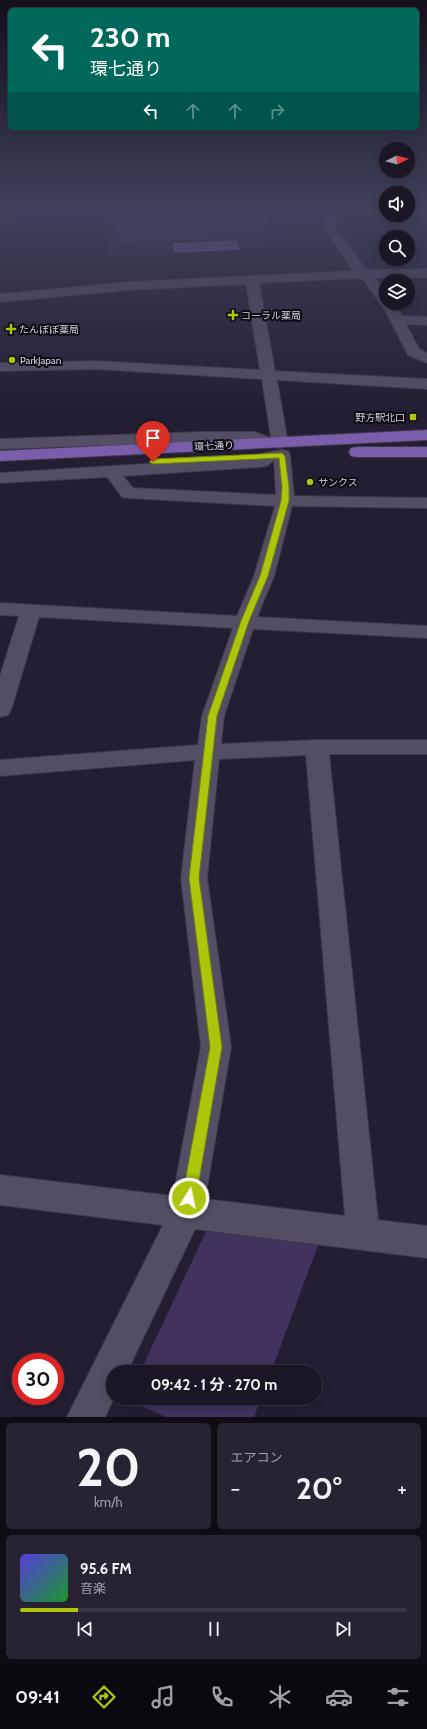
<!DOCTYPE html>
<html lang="ja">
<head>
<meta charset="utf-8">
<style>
  :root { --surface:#1b1626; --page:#282332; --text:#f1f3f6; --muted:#a09fa7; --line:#393543; --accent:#adc60d }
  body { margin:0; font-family:Cabin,"Noto Sans JP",sans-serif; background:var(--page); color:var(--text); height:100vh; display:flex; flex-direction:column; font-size:15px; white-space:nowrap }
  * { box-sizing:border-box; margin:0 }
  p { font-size:13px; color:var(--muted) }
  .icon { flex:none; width:22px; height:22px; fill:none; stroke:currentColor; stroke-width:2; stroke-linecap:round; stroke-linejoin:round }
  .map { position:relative; height:1417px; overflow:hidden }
  .sheet { display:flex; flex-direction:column; gap:6px; padding:6px; background:#0f0c15; flex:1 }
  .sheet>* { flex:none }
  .banner { position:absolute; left:8px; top:8px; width:411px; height:122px; border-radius:6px; box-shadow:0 2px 10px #0003,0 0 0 1px var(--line); background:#00695c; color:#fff; overflow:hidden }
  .needle { width:26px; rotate:84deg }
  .tools { position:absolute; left:379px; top:142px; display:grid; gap:8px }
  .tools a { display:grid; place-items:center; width:36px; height:36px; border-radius:50%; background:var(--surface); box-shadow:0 2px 10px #0003,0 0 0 1px var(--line); font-size:20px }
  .speed { position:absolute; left:12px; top:1353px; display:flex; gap:8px; font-size:20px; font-weight:700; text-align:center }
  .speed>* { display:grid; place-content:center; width:52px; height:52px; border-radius:50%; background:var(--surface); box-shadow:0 2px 10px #0003,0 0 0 1px var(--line); line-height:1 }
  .speed .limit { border:6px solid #d22; background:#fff; color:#111 }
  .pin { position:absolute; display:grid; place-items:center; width:34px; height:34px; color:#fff; margin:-41px -17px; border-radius:50% 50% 50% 0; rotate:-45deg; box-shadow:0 0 4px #0007 }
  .pin .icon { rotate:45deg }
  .me { position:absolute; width:44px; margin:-22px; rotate:10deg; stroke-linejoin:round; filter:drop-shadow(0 0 3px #0008) }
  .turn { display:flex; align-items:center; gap:14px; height:84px; padding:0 16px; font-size:18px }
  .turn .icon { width:52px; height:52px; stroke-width:2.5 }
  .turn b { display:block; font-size:28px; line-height:34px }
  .lanes { display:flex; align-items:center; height:38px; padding:0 16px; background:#0003; justify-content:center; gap:20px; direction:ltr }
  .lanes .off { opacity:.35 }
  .big { font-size:30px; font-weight:700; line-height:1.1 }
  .sheet .widget { flex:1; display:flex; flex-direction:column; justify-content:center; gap:6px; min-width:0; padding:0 14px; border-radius:6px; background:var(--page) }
  .sheet .dial { align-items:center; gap:0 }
  .dial b { font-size:52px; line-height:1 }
  .song { display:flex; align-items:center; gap:12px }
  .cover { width:48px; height:48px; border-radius:6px; background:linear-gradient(135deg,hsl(250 70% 55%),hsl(130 70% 35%)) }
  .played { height:4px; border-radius:2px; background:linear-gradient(90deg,var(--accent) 15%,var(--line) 15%) }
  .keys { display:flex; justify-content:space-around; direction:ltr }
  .heat { display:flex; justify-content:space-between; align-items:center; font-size:22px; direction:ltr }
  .sheet .tiles { flex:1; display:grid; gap:6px; grid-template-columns:1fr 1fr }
  .widget:last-child { grid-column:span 2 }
  .trip { position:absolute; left:106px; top:1365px; width:216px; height:40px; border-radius:20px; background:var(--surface); box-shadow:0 2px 10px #0003,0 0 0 1px var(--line); font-weight:700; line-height:40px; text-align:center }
  .dock { display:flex; height:64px; justify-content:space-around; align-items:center; background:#0b090f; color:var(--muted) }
  .dock .icon { width:28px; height:28px }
  .dock .active { color:var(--accent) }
  .dock b { font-size:18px; color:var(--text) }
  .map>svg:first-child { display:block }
  .built { fill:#2d243f }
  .green { fill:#41325e }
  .water { fill:#7458a7; stroke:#917db8 }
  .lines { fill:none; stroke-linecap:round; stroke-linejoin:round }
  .minor-casing { stroke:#3e3849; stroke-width:2 }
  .major-casing { stroke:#3e3849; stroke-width:2 }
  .minor { fill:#544e65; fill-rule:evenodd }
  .major { fill:#7a5eac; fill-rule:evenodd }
  .rail-casing { stroke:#7b7787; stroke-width:2.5 }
  .rail { stroke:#0d0a13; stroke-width:1.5; stroke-dasharray:5; stroke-linecap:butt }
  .route { fill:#adc60d; stroke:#708108 }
  .poi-dot { fill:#adc60d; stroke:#0d0a13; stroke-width:1.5 }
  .labels { text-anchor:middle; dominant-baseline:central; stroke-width:4; stroke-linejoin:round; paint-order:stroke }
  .far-poi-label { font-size:10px; fill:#d5d2df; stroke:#0d0a13; text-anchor:start }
  .far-street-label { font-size:10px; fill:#d5d2df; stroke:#0d0a13 }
</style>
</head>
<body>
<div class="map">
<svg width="427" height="1417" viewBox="0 0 427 1417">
  <rect width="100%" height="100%" fill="#241e32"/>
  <!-- built -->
  <path class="built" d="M106 208H334L326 214 323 224 327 233 259 247 257 250 107 257Z"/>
  <!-- green -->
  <g class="green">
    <path d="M124 208 272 209 264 232 245 237 115 243 113 226 120 221 118 213Z"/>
    <path d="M211 1221 321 1237 271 1372H140Z"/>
    <path d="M128 1398H261L254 1417H166L127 1399Z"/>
  </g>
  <!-- water -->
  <path class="water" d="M236 241 239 249 175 252 173 244Z"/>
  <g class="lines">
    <defs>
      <g id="minor">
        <path d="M333 208H345L337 217 335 226 366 270 427 269V277L375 278 386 292V303H394L402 316 427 317V325L406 324 419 349 427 353V363L408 355 385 310 364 281 361 278 259 283 275 371 427 379V389L277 380 288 443 286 446 280 448 274 446 268 448 252 442H201L0 449V439L201 432H255L271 438 262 379 96 369 0 371V363L96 361 260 370 246 284 128 290 0 302V294L128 282 353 271 323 226 325 216Z"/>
        <path d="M417 210 427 211V217L413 215 411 213 413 211Z"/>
        <path d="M282 450 288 451 290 455 294 496 427 498V508L292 506 274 576 257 617 427 626V638L253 629 224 716 221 744 317 740H427V754H329L378 1220 427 1226V1258L195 1229 127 1372H113V1398H114L105 1417H67L163 1225 0 1205V1175L173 1196 201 1047 181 878 195 760 0 776V760L198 745 202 716 233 628 39 617 11 710 8 715 0 717V676L19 616 0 615V603L237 616 254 576 275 506 128 498 122 497 107 477 0 483V473L257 457C266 451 273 452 282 450ZM274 460 276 495 133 488 123 476 261 467 267 466ZM306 755 345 1216 205 1199 231 1047 207 878 219 759Z"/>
      </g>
      <g id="major">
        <path d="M427 430V440L0 461V451Z"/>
        <path d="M357 447H427V457H357L351 456 349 452 351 448Z"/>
      </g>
    </defs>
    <!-- minor casing -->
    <use href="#minor" class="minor-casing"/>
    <!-- major casing -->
    <use href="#major" class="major-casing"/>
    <!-- minor -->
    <use href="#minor" class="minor"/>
    <!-- major -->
    <use href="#major" class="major"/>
    <defs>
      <g id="rail">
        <path d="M0 218 12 208"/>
        <path d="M0 227 23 208"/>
      </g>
    </defs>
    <!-- rail casing -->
    <use href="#rail" class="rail-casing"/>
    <!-- rail -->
    <use href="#rail" class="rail"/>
  </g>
  <!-- sky -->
  <linearGradient id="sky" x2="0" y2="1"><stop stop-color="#14101c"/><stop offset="0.51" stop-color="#3f415a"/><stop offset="1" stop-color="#3f415a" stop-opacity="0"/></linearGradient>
  <rect width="427" height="407" fill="url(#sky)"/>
  <!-- route -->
  <path class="route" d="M282 453 285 456 289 487V501L268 576 249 621 217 716 199 878 222 1047 196 1198 194 1202 189 1204 184 1202 182 1198 210 1047 189 878 208 716 241 621 260 576 281 501 282 487 279 458 153 464 149 462 153 459Z"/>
  <!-- markers -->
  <g class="poi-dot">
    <path d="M231 309h4v4h4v4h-4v4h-4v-4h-4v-4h4z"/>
    <path d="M9 323h4v4h4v4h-4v4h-4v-4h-4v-4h4z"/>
    <circle cx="12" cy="360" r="4"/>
    <rect x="409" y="413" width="8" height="8" rx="2"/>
    <circle cx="310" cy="482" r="4"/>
  </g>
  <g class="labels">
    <!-- far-poi labels -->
    <g class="far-poi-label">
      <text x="241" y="315">コーラル薬局</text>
      <text x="19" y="329">たんぽぽ薬局</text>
      <text x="20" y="360">ParkJapan</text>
      <text x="405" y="417" text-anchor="end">野方駅北口</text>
      <text x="318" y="482">サンクス</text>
    </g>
    <!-- far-street labels -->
    <g class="far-street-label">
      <text transform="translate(214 446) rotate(-3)">環七通り</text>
    </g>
  </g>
</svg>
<div class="tools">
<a><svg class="needle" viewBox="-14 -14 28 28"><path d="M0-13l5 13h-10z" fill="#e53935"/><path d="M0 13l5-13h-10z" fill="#a09fa7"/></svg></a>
<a><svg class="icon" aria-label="sound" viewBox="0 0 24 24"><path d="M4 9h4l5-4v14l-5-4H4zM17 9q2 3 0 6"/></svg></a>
<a><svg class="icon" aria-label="search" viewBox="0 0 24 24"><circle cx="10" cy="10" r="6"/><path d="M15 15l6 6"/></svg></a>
<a><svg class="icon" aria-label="layers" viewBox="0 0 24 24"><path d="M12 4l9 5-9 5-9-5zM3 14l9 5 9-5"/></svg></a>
</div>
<div class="speed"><div class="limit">30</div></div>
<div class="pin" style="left:153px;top:462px;background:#d93025"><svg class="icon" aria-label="arrive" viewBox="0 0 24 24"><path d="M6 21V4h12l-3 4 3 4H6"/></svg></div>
<svg class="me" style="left:189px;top:1198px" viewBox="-20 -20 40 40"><circle r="17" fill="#adc60d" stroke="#fff" stroke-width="3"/><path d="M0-11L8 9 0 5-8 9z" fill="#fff"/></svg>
<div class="trip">09:42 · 1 分 · 270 m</div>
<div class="banner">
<div class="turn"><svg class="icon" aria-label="left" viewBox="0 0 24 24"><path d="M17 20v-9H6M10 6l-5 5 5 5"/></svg><div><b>230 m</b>環七通り</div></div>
<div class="lanes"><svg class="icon" aria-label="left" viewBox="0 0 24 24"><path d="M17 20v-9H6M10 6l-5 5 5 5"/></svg><svg class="icon off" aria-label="ahead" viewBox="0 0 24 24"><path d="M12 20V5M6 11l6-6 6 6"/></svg><svg class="icon off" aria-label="ahead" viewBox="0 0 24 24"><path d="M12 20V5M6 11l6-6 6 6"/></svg><svg class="icon off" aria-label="right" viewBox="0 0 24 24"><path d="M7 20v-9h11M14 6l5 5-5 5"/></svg></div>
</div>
</div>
<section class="sheet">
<div class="tiles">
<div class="widget dial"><b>20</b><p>km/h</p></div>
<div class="widget"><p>エアコン</p>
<div class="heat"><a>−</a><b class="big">20°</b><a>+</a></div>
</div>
<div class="widget">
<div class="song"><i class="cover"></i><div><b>95.6 FM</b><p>音楽</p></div></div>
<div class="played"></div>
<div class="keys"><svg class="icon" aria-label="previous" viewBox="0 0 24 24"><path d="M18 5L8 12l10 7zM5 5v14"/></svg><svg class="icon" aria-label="pause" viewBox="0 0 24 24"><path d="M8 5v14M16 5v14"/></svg><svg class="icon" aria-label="next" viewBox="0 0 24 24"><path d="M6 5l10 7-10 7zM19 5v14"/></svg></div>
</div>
</div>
</section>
<nav class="dock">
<b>09:41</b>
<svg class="icon active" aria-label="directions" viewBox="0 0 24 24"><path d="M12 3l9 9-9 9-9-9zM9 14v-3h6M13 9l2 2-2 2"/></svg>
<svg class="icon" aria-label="music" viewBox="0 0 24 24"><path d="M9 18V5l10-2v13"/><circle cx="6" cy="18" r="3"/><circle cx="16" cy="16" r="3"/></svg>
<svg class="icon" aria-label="phone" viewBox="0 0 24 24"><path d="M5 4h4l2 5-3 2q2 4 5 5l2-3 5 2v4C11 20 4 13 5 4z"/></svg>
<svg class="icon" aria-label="climate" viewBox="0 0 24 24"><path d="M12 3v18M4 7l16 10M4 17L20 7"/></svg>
<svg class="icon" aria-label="car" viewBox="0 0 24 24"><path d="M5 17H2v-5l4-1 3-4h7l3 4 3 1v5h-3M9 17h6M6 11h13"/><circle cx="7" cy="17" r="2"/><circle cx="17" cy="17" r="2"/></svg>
<svg class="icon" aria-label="filters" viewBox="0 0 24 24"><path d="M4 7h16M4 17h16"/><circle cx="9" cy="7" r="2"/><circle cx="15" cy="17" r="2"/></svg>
</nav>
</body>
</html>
